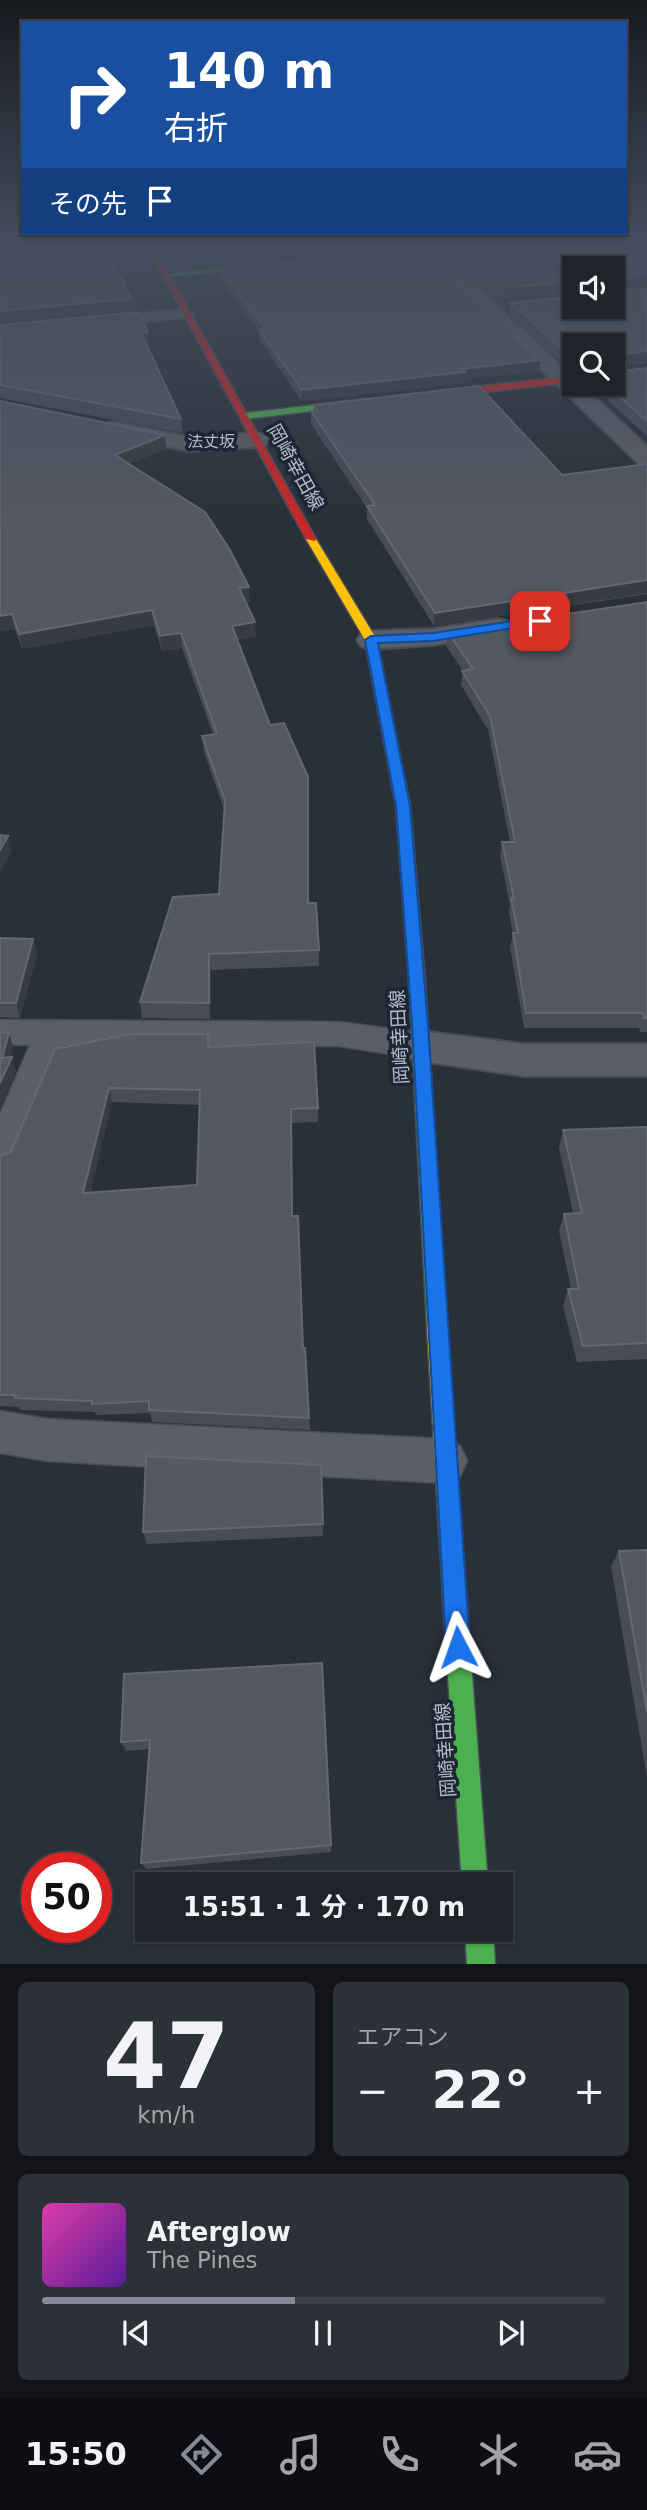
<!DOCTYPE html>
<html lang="ja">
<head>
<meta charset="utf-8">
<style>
  :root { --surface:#20242a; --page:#2d3036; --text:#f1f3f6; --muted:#a2a4a8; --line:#3d4147; --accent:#848b96 }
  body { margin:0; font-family:"DejaVu Sans","Noto Sans JP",sans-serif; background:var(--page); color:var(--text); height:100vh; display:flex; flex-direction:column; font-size:26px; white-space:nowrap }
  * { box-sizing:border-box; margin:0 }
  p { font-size:23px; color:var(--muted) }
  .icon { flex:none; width:38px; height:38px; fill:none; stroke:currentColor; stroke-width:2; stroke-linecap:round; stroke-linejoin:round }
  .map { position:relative; height:1964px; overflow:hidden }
  .drawer { display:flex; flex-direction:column; gap:18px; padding:18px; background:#121417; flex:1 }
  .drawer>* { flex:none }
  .banner { position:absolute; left:21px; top:21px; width:606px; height:214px; border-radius:0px; box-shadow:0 2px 5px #0004,0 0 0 2px var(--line); background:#1a4fa0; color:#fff; overflow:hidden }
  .controls { position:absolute; left:562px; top:256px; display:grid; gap:14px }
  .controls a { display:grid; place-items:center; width:63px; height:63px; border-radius:0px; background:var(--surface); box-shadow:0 2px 5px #0004,0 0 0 2px var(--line); font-size:35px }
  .speed { position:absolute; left:21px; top:1852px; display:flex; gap:14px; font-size:35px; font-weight:700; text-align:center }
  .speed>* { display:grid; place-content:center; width:91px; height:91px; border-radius:50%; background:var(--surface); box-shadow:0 2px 5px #0004,0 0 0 2px var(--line); line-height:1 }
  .speed .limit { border:10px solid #d22; background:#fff; color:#111 }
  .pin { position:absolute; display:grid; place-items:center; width:60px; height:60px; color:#fff; margin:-30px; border-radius:14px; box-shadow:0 4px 10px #0006 }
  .me { position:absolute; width:77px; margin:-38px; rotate:356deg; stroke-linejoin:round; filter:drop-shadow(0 0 5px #0008) }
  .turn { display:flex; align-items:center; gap:24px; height:147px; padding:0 28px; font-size:32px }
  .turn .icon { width:91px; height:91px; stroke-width:2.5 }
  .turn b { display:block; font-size:49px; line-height:60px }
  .then { display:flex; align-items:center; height:66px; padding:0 28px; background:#0003; gap:14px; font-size:26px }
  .big { font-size:52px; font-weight:700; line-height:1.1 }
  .drawer .card { flex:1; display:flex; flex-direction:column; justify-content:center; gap:10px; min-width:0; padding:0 24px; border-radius:10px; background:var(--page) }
  .drawer .dial { align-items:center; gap:0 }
  .dial b { font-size:91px; line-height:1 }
  .song { display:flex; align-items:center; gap:21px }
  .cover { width:84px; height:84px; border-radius:10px; background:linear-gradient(135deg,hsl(320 70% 55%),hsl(270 70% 35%)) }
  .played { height:7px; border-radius:4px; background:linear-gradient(90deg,var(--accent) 45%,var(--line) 45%) }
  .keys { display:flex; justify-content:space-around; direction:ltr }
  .heat { display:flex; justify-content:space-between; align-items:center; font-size:38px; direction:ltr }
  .drawer .tiles { flex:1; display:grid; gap:18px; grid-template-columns:1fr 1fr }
  .card:last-child { grid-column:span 2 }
  .trip { position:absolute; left:135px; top:1872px; width:378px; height:70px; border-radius:0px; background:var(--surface); box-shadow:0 2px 5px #0004,0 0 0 2px var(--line); font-weight:700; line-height:70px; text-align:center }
  .tab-bar { display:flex; height:112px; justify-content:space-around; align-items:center; background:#0d0e11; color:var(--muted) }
  .tab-bar .icon { width:49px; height:49px }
  .tab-bar .on { color:var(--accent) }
  .tab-bar b { font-size:32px; color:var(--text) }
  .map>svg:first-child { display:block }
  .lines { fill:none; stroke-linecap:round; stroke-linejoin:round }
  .lane-casing { stroke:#484c55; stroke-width:3 }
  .street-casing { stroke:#484c55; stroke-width:4 }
  .fast-casing { stroke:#484c55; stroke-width:3 }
  .slow-casing { stroke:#484c55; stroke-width:3 }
  .jam-casing { stroke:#484c55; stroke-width:3 }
  .lane { fill:#5a5e66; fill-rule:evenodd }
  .street { fill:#5a5e66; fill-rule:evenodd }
  .fast { fill:#4caf50; fill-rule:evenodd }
  .slow { fill:#ffc107; fill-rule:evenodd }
  .jam { fill:#c62828; fill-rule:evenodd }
  .wall { fill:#474c55; fill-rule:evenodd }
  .shaded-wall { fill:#373c44 }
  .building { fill:#535861; stroke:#626872; stroke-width:2; fill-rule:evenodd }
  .route { fill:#1a73e8; stroke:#114b97; stroke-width:2 }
  .labels { text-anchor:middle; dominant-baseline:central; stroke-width:7; stroke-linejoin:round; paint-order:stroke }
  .far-street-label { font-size:16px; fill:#b4bcc9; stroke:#1d2633 }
  .street-label { font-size:19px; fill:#b4bcc9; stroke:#1d2633 }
</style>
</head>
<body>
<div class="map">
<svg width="647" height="1964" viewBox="0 0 647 1964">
  <rect width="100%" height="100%" fill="#2a3038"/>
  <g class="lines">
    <defs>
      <g id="lane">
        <path d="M185 309 193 314 190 317 99 327 91 322 99 317Z"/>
        <path d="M0 1020 339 1022 421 1033 433 1037 438 1046 433 1055 421 1059 339 1046 63 1045 13 1165 0 1170V1114L30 1045 0 1044Z"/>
        <path d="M0 1411 47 1419 445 1439 460 1446 467 1461 460 1476 445 1483 47 1461 0 1453Z"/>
      </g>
      <g id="street">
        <path d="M421 247H435L574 378V383H580L647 446V466L639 464 422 254Z"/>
        <path d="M114 422 189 437 257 433 265 435 268 440 265 445 257 447 189 451 106 434 103 429 106 424Z"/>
        <path d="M498 619 508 621 512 627 508 633 433 645 371 649 361 646 357 640 361 634 371 631 433 629Z"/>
        <path d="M421 1031 524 1044H647V1076H524L421 1061 407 1057 401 1046 407 1035Z"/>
      </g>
      <g id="fast">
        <path d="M271 263 273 266 165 277 161 275Z"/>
        <path d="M367 399 370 400V404L245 419 241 416 245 413Z"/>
        <path d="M417 975 425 981 447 1327 444 1334 437 1336 430 1334 427 1327 409 981Z"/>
        <path d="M458 1635 466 1639 470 1647 488 1885H462L446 1647 450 1639Z"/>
        <path d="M465 1930H493L495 1964H467Z"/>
      </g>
      <g id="slow">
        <path d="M437 247H465L373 258 370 256Z"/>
        <path d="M311 536 316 539 377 640 410 806 425 981 417 987 409 981 396 806 365 640 306 539Z"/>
        <path d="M437 1318 444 1320 447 1327 470 1647 466 1655 458 1659 450 1655 446 1647 427 1327 430 1320Z"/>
      </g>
      <g id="jam">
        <path d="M147 247H154L316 539 315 541 306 539Z"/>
        <path d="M574 376V382L430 398 426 395 430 392Z"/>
      </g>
    </defs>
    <!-- lane casing -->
    <use href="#lane" class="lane-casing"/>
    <!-- street casing -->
    <use href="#street" class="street-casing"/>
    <!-- fast casing -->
    <use href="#fast" class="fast-casing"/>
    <!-- slow casing -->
    <use href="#slow" class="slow-casing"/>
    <!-- jam casing -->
    <use href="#jam" class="jam-casing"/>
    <!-- lane -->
    <use href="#lane" class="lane"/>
    <!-- street -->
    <use href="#street" class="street"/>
    <!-- fast -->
    <use href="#fast" class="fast"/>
    <!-- slow -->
    <use href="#slow" class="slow"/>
    <!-- jam -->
    <use href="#jam" class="jam"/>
  </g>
  <!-- wall -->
  <g class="wall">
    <path d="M198 247H370L209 263Z"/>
    <path d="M449 247H647V285L612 287 574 268V292L494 299 448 256Z"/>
    <path d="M219 268 539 371 464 379V383L302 401 260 341 259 331 220 278Z"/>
    <path d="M647 289V363L612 366V345H574V370L567 368 510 314 511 303Z"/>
    <path d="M0 325 149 345H146L181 419 183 433 0 398Z"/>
    <path d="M647 368V436L589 383H612L614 372Z"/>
    <path d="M0 401 166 449 129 464 250 602H246L256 637 237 640 308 903 319 950V966L211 970 210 1019 142 1018 140 1002 219 894 225 812 204 752 202 736 213 734 182 648 162 651 154 625 22 649 15 629 0 631Z"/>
    <path d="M314 405 562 475 647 464V594L434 626 367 519V508L311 424V411H314Z"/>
    <path d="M647 602V1032H640L639 1028H524L510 947 513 933 509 912 510 905 500 856 502 842H510L488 730 461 685 463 671 446 646 448 632Z"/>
    <path d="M0 938 33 939 37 954 20 1018 0 1017Z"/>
    <path d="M210 1047 318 1108V1122L291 1123 293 1216 310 1430 152 1422 150 1413 96 1415 95 1412 20 1410 19 1407 0 1406V1156L11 1152 55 1049ZM112 1102 200 1105 197 1185 90 1193Z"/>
    <path d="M647 1127V1359L577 1362 563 1306 568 1289H571L559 1231 564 1214 573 1213 559 1148 563 1130Z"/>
    <path d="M321 1465 323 1536 147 1544 143 1532Z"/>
    <path d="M647 1550V1778L611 1566 619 1551Z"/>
    <path d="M124 1674 331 1845V1852L146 1869 141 1863 149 1749 126 1751 121 1742Z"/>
  </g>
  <!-- shaded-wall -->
  <g class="shaded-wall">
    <path d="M261 247H370L209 263 208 252Z"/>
    <path d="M647 274V284L612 287 613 277Z"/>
    <path d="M574 282V292L494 299 495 288Z"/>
    <path d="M132 299 133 311 0 323V311Z"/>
    <path d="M148 332 149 345 142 346 141 333Z"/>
    <path d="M647 351V362L612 366V356L614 355Z"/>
    <path d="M540 360 539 371 464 379V383L302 401V390L462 369Z"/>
    <path d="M165 435 166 449 117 469 115 455Z"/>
    <path d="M647 580V593L434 626 435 613Z"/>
    <path d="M249 587 250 602 240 603 239 588Z"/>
    <path d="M152 610 154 625 22 649 19 634Z"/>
    <path d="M12 614 15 629 0 631V616Z"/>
    <path d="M255 622 256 637 232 641V626Z"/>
    <path d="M181 633 182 648 162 651 160 636Z"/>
    <path d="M8 836 12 851 0 872V850Z"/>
    <path d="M33 939 37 954 20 1018 16 1003Z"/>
    <path d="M209 954 211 970 210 1019 209 1003Z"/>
    <path d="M9 1033 13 1047 9 1063 12 1057 16 1071 0 1108V1083L2 1058Z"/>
    <path d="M109 1088 112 1102 87 1207 83 1193Z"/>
  </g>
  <!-- building -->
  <g class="building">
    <path d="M0 247H105L132 299 0 311Z"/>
    <path d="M205 247H261L208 252Z"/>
    <path d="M451 247H647V274L613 277 612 278V268H574V282L495 288Z"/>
    <path d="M423 249 540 360 462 369 465 372 302 390 259 330H266L219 268Z"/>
    <path d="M647 289V351L614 355 612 356V345H574V358L569 356 511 303 574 296V306H612V291Z"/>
    <path d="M138 312 148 332 141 333 181 419 0 385V325Z"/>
    <path d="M647 368V421L604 383H612V370L614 372Z"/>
    <path d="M479 386 562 475 647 464V580L435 613 367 506 375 505 311 411H318L314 405Z"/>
    <path d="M0 401 165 435 115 455 205 512 230 550 249 587 239 588 255 622 232 626 270 725 284 723 308 777V903H316L319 950 209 954V1003L140 1002 173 897 219 894 225 801 202 736 217 734 181 633 160 636 152 610 19 634 12 614 0 616Z"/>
    <path d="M647 602V1018H644L643 1013H526L513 933H518L511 898H514L502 842H515L490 716 462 671 473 669 448 632Z"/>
    <path d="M0 835 8 836 0 850Z"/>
    <path d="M0 938 33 939 16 1003H0Z"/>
    <path d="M0 1032 9 1033 2 1058 12 1057 0 1083Z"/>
    <path d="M131 1034H208V1047L314 1042 318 1108 291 1109 292 1216H298L303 1348H305L309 1418 149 1410V1401L92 1404V1401L15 1398 16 1395H0V1156L11 1152 55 1049ZM109 1088 200 1090 197 1185 83 1193Z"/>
    <path d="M647 1127V1343L583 1346 568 1289H579L564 1214 582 1213 563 1130Z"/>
    <path d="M146 1456 321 1465 323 1524 143 1532Z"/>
    <path d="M647 1550V1712L619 1551Z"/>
    <path d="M322 1663 331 1845 141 1863 150 1740 121 1742 124 1674Z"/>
  </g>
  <!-- sky -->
  <linearGradient id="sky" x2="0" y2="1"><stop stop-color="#171a1f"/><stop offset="0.47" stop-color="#444e5e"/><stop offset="1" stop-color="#444e5e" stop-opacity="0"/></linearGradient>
  <rect width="647" height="522" fill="url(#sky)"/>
  <!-- route -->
  <path class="route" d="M540 617 544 618V623L433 641 378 643 410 806 428 1025 470 1647 467 1655 458 1659 450 1655 446 1647 412 1025 396 806 365 640 371 636 433 633Z"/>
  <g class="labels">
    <!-- far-street labels -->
    <g class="far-street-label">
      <text x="211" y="441">法丈坂</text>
    </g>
    <!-- street labels -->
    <g class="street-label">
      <text transform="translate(296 467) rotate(61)">岡崎幸田線</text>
      <text transform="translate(399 1037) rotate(-93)">岡崎幸田線</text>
      <text transform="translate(445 1750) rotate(-94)">岡崎幸田線</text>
    </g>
  </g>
</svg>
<div class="controls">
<a><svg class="icon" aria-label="sound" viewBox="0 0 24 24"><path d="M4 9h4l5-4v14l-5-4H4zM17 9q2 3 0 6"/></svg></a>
<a><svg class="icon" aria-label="search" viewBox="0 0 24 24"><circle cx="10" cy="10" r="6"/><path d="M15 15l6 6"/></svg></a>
</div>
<div class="speed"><div class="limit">50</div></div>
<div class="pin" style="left:540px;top:621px;background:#d93025"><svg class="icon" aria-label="arrive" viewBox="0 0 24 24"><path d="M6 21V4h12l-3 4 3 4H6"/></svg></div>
<svg class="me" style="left:458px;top:1647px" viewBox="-20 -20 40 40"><path d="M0-17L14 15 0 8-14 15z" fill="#1a73e8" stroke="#fff" stroke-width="4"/></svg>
<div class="trip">15:51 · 1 分 · 170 m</div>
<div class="banner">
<div class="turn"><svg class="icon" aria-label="right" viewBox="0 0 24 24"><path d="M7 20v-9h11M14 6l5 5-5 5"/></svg><div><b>140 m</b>右折</div></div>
<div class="then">その先<svg class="icon" aria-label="arrive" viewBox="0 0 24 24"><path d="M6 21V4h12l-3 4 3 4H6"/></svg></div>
</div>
</div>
<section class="drawer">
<div class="tiles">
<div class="card dial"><b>47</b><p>km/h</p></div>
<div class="card"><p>エアコン</p>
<div class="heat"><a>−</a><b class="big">22°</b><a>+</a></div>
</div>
<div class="card">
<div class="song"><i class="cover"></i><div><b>Afterglow</b><p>The Pines</p></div></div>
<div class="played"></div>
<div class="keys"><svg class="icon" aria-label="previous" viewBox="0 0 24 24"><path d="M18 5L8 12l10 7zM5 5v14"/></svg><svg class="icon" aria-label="pause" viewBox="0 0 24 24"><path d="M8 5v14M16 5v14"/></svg><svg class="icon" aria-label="next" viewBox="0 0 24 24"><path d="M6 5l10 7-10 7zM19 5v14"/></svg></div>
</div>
</div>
</section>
<nav class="tab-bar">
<b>15:50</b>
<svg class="icon on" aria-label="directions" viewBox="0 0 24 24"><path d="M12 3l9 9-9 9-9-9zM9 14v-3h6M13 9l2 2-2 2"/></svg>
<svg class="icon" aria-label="music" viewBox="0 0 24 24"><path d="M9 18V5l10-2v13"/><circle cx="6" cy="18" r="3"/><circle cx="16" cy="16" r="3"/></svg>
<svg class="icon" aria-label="phone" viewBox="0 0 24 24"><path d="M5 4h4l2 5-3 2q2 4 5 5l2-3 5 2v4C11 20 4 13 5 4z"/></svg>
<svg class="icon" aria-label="climate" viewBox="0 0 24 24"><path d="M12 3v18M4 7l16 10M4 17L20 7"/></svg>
<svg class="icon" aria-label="car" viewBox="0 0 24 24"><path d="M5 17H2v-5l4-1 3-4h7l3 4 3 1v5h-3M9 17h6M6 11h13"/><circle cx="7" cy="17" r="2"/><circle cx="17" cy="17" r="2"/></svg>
</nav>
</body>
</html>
